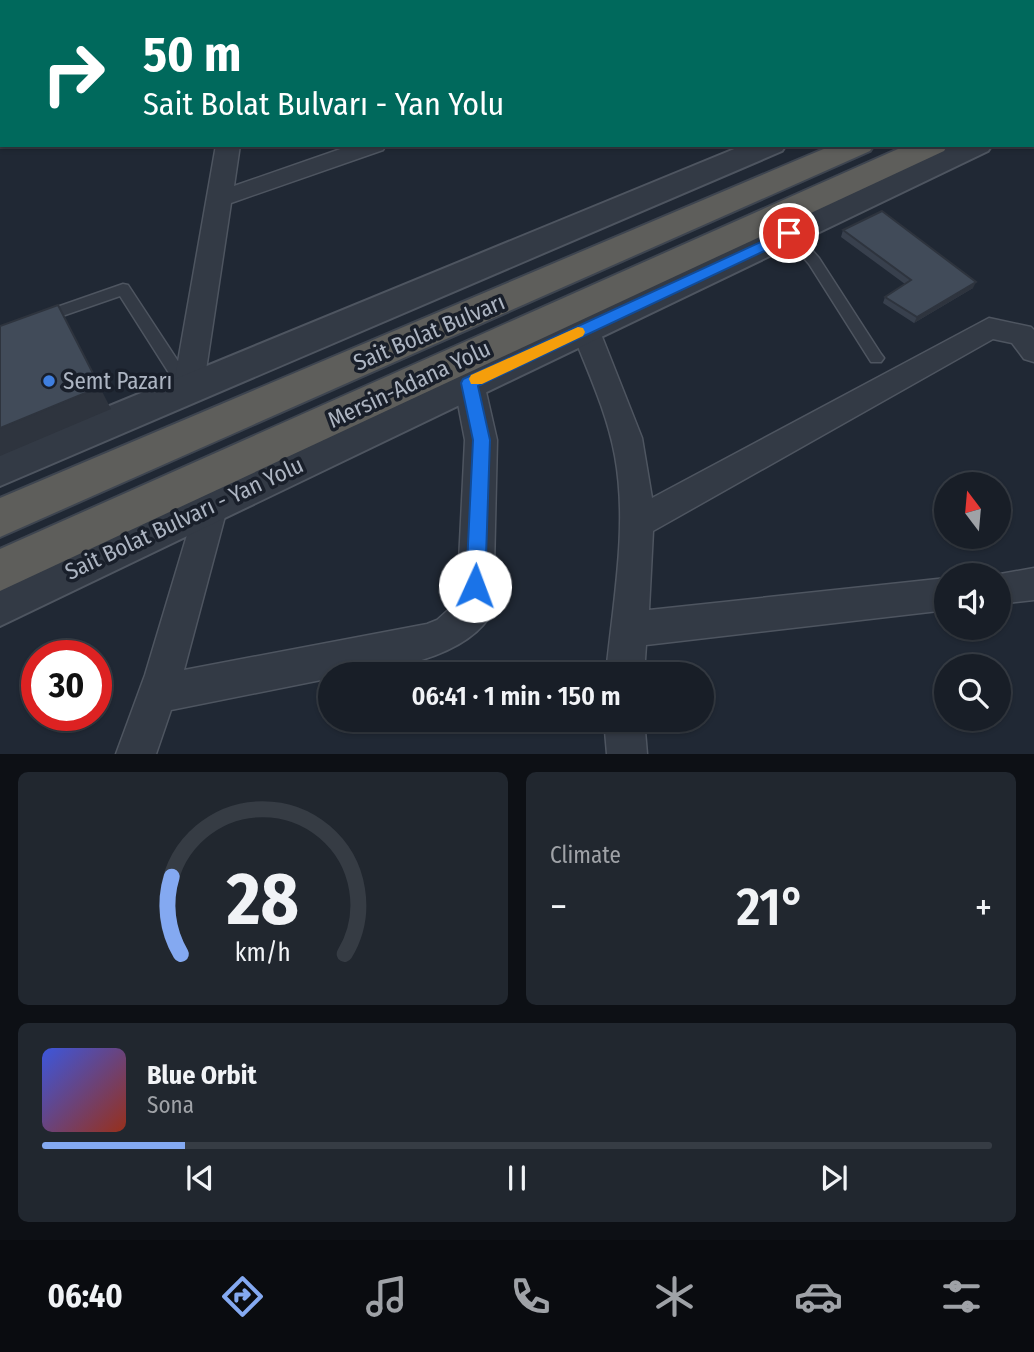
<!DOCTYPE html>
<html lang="en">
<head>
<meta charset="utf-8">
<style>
  :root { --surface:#181e27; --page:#21272f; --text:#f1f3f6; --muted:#9fa2a7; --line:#363c44; --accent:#84a9f1 }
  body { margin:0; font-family:"Fira Sans Condensed",sans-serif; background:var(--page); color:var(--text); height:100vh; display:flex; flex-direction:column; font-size:26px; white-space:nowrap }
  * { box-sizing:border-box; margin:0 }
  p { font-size:23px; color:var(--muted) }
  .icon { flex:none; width:38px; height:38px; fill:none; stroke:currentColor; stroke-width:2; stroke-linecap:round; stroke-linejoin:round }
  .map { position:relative; height:754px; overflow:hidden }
  .details { display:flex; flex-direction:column; gap:18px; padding:18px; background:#0d1015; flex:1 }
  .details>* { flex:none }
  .top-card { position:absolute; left:0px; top:0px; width:1034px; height:147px; box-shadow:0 2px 5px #0004,0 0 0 2px var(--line); background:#00695c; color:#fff; overflow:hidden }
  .needle { width:46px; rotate:344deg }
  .controls { position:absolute; left:934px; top:472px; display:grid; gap:14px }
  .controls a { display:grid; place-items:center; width:77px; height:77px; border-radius:50%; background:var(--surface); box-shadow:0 2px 5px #0004,0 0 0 2px var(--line); font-size:35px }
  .speed { position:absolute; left:21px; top:640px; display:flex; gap:14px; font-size:35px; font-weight:700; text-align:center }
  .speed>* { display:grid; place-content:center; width:91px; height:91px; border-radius:50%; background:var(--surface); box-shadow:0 2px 5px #0004,0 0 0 2px var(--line); line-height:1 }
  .speed .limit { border:10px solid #d22; background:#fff; color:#111 }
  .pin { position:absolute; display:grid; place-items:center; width:60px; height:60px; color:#fff; margin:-30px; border:4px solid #fff; border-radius:50%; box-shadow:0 2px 7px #0007 }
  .me { position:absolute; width:77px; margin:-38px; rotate:2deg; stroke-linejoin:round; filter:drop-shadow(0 0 5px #0008) }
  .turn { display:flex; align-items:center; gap:24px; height:147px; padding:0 28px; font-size:32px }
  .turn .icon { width:91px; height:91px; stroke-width:2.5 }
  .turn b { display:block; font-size:49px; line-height:60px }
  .big { font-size:52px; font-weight:600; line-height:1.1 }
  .details .widget { flex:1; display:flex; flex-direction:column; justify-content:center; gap:10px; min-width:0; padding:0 24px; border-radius:10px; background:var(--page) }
  .details .dial { align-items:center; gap:0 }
  .dial svg { height:182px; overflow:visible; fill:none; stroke:var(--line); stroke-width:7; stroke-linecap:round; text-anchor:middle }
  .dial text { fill:var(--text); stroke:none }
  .song { display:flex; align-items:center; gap:21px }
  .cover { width:84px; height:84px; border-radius:10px; background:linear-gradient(135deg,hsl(230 70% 55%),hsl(10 70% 35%)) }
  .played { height:7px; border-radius:4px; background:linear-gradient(90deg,var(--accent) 15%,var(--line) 15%) }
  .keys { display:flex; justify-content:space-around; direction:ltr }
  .heat { display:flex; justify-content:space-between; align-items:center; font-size:38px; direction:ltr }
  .details .tiles { flex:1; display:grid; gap:18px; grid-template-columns:1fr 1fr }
  .widget:last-child { grid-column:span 2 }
  .trip { position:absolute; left:318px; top:662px; width:396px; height:70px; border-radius:35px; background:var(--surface); box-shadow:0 2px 5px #0004,0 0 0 2px var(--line); font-weight:600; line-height:70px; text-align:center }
  .tabs { display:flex; height:112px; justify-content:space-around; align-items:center; background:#0a0c10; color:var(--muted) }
  .tabs .icon { width:49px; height:49px }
  .tabs .active { color:var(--accent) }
  .tabs b { font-size:32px; color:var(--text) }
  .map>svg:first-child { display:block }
  .medical { fill:#302e3a }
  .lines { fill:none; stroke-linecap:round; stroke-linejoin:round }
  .service-casing { stroke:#4e5560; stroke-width:3 }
  .minor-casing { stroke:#4e5560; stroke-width:3 }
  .tertiary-casing { stroke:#4e5560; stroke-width:4 }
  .trunk-casing { stroke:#3e4550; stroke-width:4 }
  .service { fill:#333a45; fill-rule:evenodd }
  .minor { fill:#333a45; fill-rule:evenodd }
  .tertiary { fill:#333a45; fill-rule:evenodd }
  .trunk { fill:#5e5e5b; fill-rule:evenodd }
  .wall { fill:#38404d }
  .shaded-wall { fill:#2e343e }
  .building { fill:#414b59; stroke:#2e343e; stroke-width:2 }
  .route { fill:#1a73e8; stroke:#114b97; stroke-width:2 }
  .slow { fill:#f59e0b }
  .shop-dot { fill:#3f7fe0; stroke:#191f2a; stroke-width:2.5 }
  .labels { text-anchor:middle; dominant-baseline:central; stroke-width:7; stroke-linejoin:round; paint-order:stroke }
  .street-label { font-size:23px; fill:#adb5c2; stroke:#191f2a }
  .poi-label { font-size:23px; fill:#adb5c2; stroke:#191f2a; text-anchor:start }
</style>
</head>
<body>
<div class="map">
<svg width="1034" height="754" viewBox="0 0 1034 754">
  <rect width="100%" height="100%" fill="#202834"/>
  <!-- medical -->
  <path class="medical" d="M475 0H977L975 2Z"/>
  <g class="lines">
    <defs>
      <g id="service">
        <path d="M751 0H761L762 2H752Z"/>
        <path d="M766 0H777L778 2H767Z"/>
        <path d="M789 229 794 230 819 258 881 354 884 358 881 362H871L809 264 782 233Z"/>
        <path d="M123 284 128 285 193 384 195 388 193 392H181L120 296 42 323 35 318 37 314Z"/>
      </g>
      <g id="minor">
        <path d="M77 0H102L103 2H79Z"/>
        <rect x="242" y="0" width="20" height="2"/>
        <path d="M0 66H2L0 79Z"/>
        <path d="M216 145H240L234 186 352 145H386L383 150 231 203 203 390 199 398 188 402 177 398 173 390Z"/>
        <path d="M989 318 1031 327 1034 330V362L1024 359 1012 343 993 339 653 531 649 610 947 578V610L646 645 644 674H606C613 602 628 527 615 456 607 412 587 370 571 329L575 322 585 319 595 322 599 329 642 438 652 498Z"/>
        <path d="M469 372 480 375 484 383 497 440 493 610C471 658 379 674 331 674V678L171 710 156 754H116L145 675 199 495 211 491 223 495 228 505 184 670 427 624 437 620 457 602 465 440 454 383 458 375Z"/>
        <path d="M1034 568V600L999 604V576H989Z"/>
        <path d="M604 719H644L647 754H607Z"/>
      </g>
      <g id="tertiary">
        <path d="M398 0H448L449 2H399Z"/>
        <path d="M988 0H1012L987 2Z"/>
        <rect x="1032" y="110" width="2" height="18"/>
        <path d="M744 145H786L782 151 0 486V451Z"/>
        <path d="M952 145H992L988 151 0 626V582Z"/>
      </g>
      <g id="trunk">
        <path d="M1032 61H1034L1032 78Z"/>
        <path d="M1034 90V108H1032V91Z"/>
        <path d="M833 145H874L870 151 0 537V498Z"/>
        <path d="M907 145H948L944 151 0 591V549Z"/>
      </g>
    </defs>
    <!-- service casing -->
    <use href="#service" class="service-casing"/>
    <!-- minor casing -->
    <use href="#minor" class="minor-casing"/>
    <!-- tertiary casing -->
    <use href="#tertiary" class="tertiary-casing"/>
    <!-- trunk casing -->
    <use href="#trunk" class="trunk-casing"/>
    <!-- service -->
    <use href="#service" class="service"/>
    <!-- minor -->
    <use href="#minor" class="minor"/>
    <!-- tertiary -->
    <use href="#tertiary" class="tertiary"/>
    <!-- trunk -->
    <use href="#trunk" class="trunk"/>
  </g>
  <!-- wall -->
  <path class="wall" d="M843 230 973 288 914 323 883 303 885 297 905 284 841 237Z"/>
  <!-- shaded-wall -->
  <g class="shaded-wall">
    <path d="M976 282 973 288 914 323 917 317Z"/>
    <path d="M58 305 111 409 0 456V428Z"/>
  </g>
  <!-- building -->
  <g class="building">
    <path d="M882 211 976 282 917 317 885 297 911 280 843 230Z"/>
    <path d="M58 305 100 387 0 428V326Z"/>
  </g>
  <!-- route -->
  <path class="route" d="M789 229 794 230V237L478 386 490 440 485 586 482 592 475 594 469 592 466 586 473 440 461 383 463 379Z"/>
  <!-- slow -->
  <path class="slow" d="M578 327 583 328 585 332 583 336 482 384H471L469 379 471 375Z"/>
  <!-- markers -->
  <circle class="shop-dot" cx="49" cy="381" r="7"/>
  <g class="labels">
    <!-- street labels -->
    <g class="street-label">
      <text transform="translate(429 332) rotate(-23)">Sait Bolat Bulvarı</text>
      <text transform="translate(409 384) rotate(-25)">Mersin-Adana Yolu</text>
      <text transform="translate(184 518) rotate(-25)">Sait Bolat Bulvarı - Yan Yolu</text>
    </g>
    <!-- poi labels -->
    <g class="poi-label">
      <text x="63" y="381">Semt Pazarı</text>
    </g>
  </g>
</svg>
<div class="controls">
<a><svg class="needle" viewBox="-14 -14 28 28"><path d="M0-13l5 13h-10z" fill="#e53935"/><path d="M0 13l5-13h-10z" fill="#9fa2a7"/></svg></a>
<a><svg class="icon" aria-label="sound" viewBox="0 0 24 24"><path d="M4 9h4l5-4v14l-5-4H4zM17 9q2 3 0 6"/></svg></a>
<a><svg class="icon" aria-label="search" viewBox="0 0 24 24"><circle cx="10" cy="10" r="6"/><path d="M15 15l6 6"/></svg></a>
</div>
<div class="speed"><div class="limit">30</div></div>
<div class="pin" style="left:789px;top:233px;background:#d93025"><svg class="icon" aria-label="arrive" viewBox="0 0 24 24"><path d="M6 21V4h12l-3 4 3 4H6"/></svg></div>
<svg class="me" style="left:475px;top:586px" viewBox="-20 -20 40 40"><circle r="19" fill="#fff"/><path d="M0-13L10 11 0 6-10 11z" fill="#1a73e8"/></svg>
<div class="trip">06:41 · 1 min · 150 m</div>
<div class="top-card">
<div class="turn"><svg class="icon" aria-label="right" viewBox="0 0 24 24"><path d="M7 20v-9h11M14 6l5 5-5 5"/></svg><div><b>50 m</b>Sait Bolat Bulvarı - Yan Yolu</div></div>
</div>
</div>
<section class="details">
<div class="tiles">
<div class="widget dial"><svg viewBox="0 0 100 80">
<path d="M14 69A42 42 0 1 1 86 69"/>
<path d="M14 69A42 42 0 0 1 10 35" stroke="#84a9f1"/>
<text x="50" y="56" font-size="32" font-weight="700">28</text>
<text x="50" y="72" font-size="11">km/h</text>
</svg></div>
<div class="widget"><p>Climate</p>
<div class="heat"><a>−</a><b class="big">21°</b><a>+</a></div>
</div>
<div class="widget">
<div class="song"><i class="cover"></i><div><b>Blue Orbit</b><p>Sona</p></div></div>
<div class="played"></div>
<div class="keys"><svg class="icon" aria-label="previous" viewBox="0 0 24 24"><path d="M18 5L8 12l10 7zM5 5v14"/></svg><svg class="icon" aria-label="pause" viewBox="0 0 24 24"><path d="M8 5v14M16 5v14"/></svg><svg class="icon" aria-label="next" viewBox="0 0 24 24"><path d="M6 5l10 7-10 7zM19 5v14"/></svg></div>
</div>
</div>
</section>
<nav class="tabs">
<b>06:40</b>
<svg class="icon active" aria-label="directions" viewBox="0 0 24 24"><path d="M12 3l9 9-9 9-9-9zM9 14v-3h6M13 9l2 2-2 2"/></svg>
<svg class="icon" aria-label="music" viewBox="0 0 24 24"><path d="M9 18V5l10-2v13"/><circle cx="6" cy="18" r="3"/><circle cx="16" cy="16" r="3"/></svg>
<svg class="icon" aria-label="phone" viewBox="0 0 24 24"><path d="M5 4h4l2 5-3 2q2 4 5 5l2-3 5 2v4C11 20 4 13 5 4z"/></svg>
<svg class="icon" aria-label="climate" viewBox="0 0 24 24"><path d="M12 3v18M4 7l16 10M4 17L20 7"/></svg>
<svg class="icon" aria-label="car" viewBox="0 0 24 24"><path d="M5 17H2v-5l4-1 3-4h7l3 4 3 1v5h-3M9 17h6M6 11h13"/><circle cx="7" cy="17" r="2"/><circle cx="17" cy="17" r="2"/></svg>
<svg class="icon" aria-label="filters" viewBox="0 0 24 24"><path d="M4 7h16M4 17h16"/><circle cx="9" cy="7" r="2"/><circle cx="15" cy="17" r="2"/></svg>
</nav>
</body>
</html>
